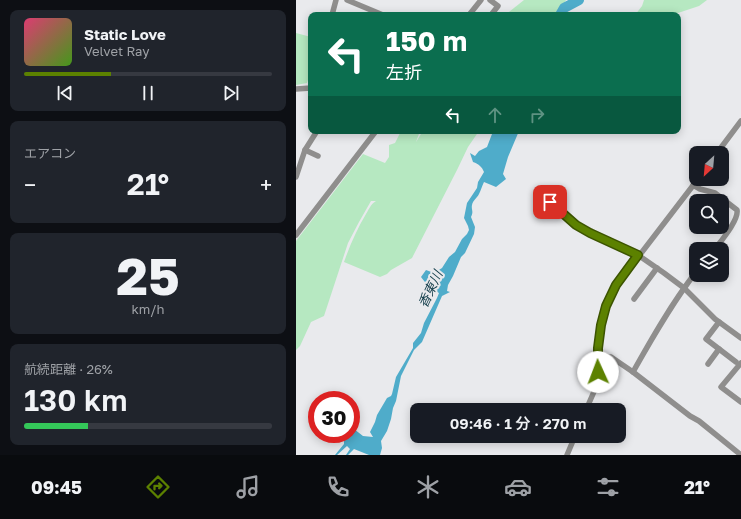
<!DOCTYPE html>
<html lang="ja">
<head>
<meta charset="utf-8">
<style>
  :root { --surface:#171b24; --page:#20242c; --text:#f1f3f6; --muted:#9ea1a6; --line:#363941; --accent:#5c8100 }
  body { margin:0; font-family:"Golos Text","Noto Sans JP",sans-serif; background:var(--page); color:var(--text); height:100vh; display:flex; flex-direction:column; font-size:15px; white-space:nowrap }
  * { box-sizing:border-box; margin:0 }
  p { font-size:13px; color:var(--muted) }
  .icon { flex:none; width:22px; height:22px; fill:none; stroke:currentColor; stroke-width:2; stroke-linecap:round; stroke-linejoin:round }
  .map { position:relative; flex:1; overflow:hidden }
  .panel { display:flex; flex-direction:column; gap:10px; padding:10px; background:#0d0f14; width:296px }
  .panel>* { flex:none }
  .hud { position:absolute; left:12px; top:12px; width:373px; height:122px; border-radius:8px; box-shadow:0 2px 10px #0003; background:#0b6e4f; color:#fff; overflow:hidden }
  .needle { width:26px; rotate:206deg }
  .fabs { position:absolute; left:393px; top:146px; display:grid; gap:8px }
  .fabs a { display:grid; place-items:center; width:40px; height:40px; border-radius:8px; background:var(--surface); box-shadow:0 2px 10px #0003; font-size:20px }
  .speed { position:absolute; left:12px; top:391px; display:flex; gap:8px; font-size:20px; font-weight:700; text-align:center }
  .speed>* { display:grid; place-content:center; width:52px; height:52px; border-radius:50%; background:var(--surface); box-shadow:0 2px 10px #0003; line-height:1 }
  .speed .limit { border:6px solid #d22; background:#fff; color:#111 }
  .pin { position:absolute; display:grid; place-items:center; width:34px; height:34px; color:#fff; margin:-17px; border-radius:8px; box-shadow:0 2px 6px #0006 }
  .me { position:absolute; width:44px; margin:-22px; rotate:358deg; stroke-linejoin:round; filter:drop-shadow(0 0 3px #0008) }
  .turn { display:flex; align-items:center; gap:14px; height:84px; padding:0 12px; font-size:18px }
  .turn .icon { width:52px; height:52px; stroke-width:2.5 }
  .turn b { display:block; font-size:28px; line-height:34px }
  .lanes { display:flex; align-items:center; height:38px; padding:0 12px; background:#0003; justify-content:center; gap:20px; direction:ltr }
  .lanes .off { opacity:.35 }
  .big { font-size:30px; font-weight:600; line-height:1.1 }
  .panel .tile { flex:1; display:flex; flex-direction:column; justify-content:center; gap:6px; min-width:0; padding:0 14px; border-radius:8px; background:var(--page) }
  .panel .dial { align-items:center; gap:0 }
  .dial b { font-size:52px; line-height:1 }
  .song { display:flex; align-items:center; gap:12px }
  .cover { width:48px; height:48px; border-radius:6px; background:linear-gradient(135deg,hsl(340 70% 55%),hsl(100 70% 35%)) }
  .played { height:4px; border-radius:2px; background:linear-gradient(90deg,var(--accent) 35%,var(--line) 35%) }
  .keys { display:flex; justify-content:space-around; direction:ltr }
  .heat { display:flex; justify-content:space-between; align-items:center; font-size:22px; direction:ltr }
  .charge { height:6px; border-radius:3px; background:linear-gradient(90deg,#34c759 26%,var(--line) 0) }
  .trip { position:absolute; left:114px; top:403px; width:216px; height:40px; border-radius:8px; background:var(--surface); box-shadow:0 2px 10px #0003; font-weight:600; line-height:40px; text-align:center }
  .dock { display:flex; height:64px; justify-content:space-around; align-items:center; background:#090b0e; color:var(--muted) }
  .dock .icon { width:28px; height:28px }
  .dock .on { color:var(--accent) }
  .dock b { font-size:18px; color:var(--text) }
  main { display:flex; flex:1; min-height:0 }
  .map>svg:first-child { display:block }
  .green { fill:#b6e8c1 }
  .water { fill:#4facca }
  .lines { fill:none; stroke-linecap:round; stroke-linejoin:round }
  .river { stroke:#4facca; stroke-width:10 }
  .minor { stroke:#8f8e8d; stroke-width:5.5 }
  .route-casing { stroke:#3c5400; stroke-width:10 }
  .route { stroke:#5c8100; stroke-width:7 }
  .labels { text-anchor:middle; dominant-baseline:central; stroke-width:4; stroke-linejoin:round; paint-order:stroke }
  .water-label { font-size:13px; font-style:italic; fill:#17404d; stroke:#e9eaed }
</style>
</head>
<body>
<main>
<section class="panel">
<div class="tile">
<div class="song"><i class="cover"></i><div><b>Static Love</b><p>Velvet Ray</p></div></div>
<div class="played"></div>
<div class="keys"><svg class="icon" aria-label="previous" viewBox="0 0 24 24"><path d="M18 5L8 12l10 7zM5 5v14"/></svg><svg class="icon" aria-label="pause" viewBox="0 0 24 24"><path d="M8 5v14M16 5v14"/></svg><svg class="icon" aria-label="next" viewBox="0 0 24 24"><path d="M6 5l10 7-10 7zM19 5v14"/></svg></div>
</div>
<div class="tile"><p>エアコン</p>
<div class="heat"><a>−</a><b class="big">21°</b><a>+</a></div>
</div>
<div class="tile dial"><b>25</b><p>km/h</p></div>
<div class="tile"><p>航続距離 · 26%</p><b class="big">130 km</b><div class="charge"></div></div>
</section>
<div class="map">
<svg width="445" height="455" viewBox="0 0 445 455">
  <rect width="100%" height="100%" fill="#e9eaed"/>
  <!-- green -->
  <g class="green">
    <path d="M228 0H270L261 15H209Z"/>
    <path d="M348 0H411L403 6 376 15H339L346 6Z"/>
    <path d="M0 33 15 37V71L11 83 0 85Z"/>
    <path d="M105 131H124L120 142 125 134 126 131H183L172 147 161 170 116 258 95 270 91 274 84 277 48 262C54 245 61 229 70 214 73 209 75 204 80 201H75L63 222 52 243 28 316 15 322 4 346 0 350V241L67 154 89 163 93 157V145L99 143Z"/>
  </g>
  <!-- water -->
  <path class="water" d="M194 131H223L212 157 207 174 210 179 200 187 188 182C186 186 185 190 183 194 181 198 177 200 176 205 175 210 178 211 175 217L179 227 178 234 169 253 165 257 157 276 152 285 151 291 154 292 146 296 126 342 118 350 105 376 100 401 97 408 95 419 91 431 85 441 86 448 84 455H73L58 449 52 455H50L54 449 51 446 41 455H39L48 444V434H55V429H58L67 436 77 437 74 432 79 422 81 415 91 398 95 396 96 394 100 377 117 348V343L125 333 128 323 141 298 143 293 132 286 125 277 130 270 138 273 146 268 153 257 159 252 166 239 171 234 173 230 172 226 168 218 171 203 181 188 182 182 188 172C186 167 183 164 177 162L174 153 179 156 183 151 191 147 196 134H193Z"/>
  <g class="lines">
    <!-- river -->
    <path class="river" d="M264 15 268 8 283 0"/>
    <!-- minor -->
    <g class="minor">
      <path d="M51 0 87 15"/>
      <path d="M194 0 202 6 195 15"/>
      <path d="M36 15 40 0"/>
      <path d="M173 15 185 0"/>
      <path d="M0 89 15 88"/>
      <path d="M9 150 22 156"/>
      <path d="M421 153 445 121"/>
      <path d="M0 177 9 150 21 131"/>
      <path d="M397 185 404 189 419 193 441 210C443 220 425 241 419 249"/>
      <path d="M253 202 280 225 294 233 342 255 368 273 388 288 419 319 445 338"/>
      <path d="M0 235 80 131"/>
      <path d="M343 256 402 179"/>
      <path d="M338 299 361 268"/>
      <path d="M423 322 410 339 440 362"/>
      <path d="M301 355 315 357 337 372 394 416 403 421 445 455"/>
      <path d="M445 363 425 387 445 402"/>
      <path d="M412 364 423 349"/>
      <path d="M337 372C356 338 376 303 400 272"/>
      <path d="M290 410 300 387 302 378V348L305 325 310 306 320 285 342 255"/>
      <path d="M271 455 279 436"/>
    </g>
  </g>
  <g class="lines">
    <defs>
      <path id="route" d="M254 202 280 225 294 233 342 255 320 285 310 306 305 325 302 348V372"/>
    </defs>
    <!-- route casing -->
    <use href="#route" class="route-casing"/>
    <!-- route -->
    <use href="#route" class="route"/>
  </g>
  <g class="labels">
    <!-- water labels -->
    <g class="water-label">
      <text transform="translate(134 289) rotate(-65)">香東川</text>
    </g>
  </g>
</svg>
<div class="fabs">
<a><svg class="needle" viewBox="-14 -14 28 28"><path d="M0-13l5 13h-10z" fill="#e53935"/><path d="M0 13l5-13h-10z" fill="#9ea1a6"/></svg></a>
<a><svg class="icon" aria-label="search" viewBox="0 0 24 24"><circle cx="10" cy="10" r="6"/><path d="M15 15l6 6"/></svg></a>
<a><svg class="icon" aria-label="layers" viewBox="0 0 24 24"><path d="M12 4l9 5-9 5-9-5zM3 14l9 5 9-5"/></svg></a>
</div>
<div class="speed"><div class="limit">30</div></div>
<div class="pin" style="left:254px;top:202px;background:#d93025"><svg class="icon" aria-label="arrive" viewBox="0 0 24 24"><path d="M6 21V4h12l-3 4 3 4H6"/></svg></div>
<svg class="me" style="left:302px;top:372px" viewBox="-20 -20 40 40"><circle r="19" fill="#fff"/><path d="M0-13L10 11 0 6-10 11z" fill="#5c8100"/></svg>
<div class="trip">09:46 · 1 分 · 270 m</div>
<div class="hud">
<div class="turn"><svg class="icon" aria-label="left" viewBox="0 0 24 24"><path d="M17 20v-9H6M10 6l-5 5 5 5"/></svg><div><b>150 m</b>左折</div></div>
<div class="lanes"><svg class="icon" aria-label="left" viewBox="0 0 24 24"><path d="M17 20v-9H6M10 6l-5 5 5 5"/></svg><svg class="icon off" aria-label="ahead" viewBox="0 0 24 24"><path d="M12 20V5M6 11l6-6 6 6"/></svg><svg class="icon off" aria-label="right" viewBox="0 0 24 24"><path d="M7 20v-9h11M14 6l5 5-5 5"/></svg></div>
</div>
</div>
</main>
<nav class="dock">
<b>09:45</b>
<svg class="icon on" aria-label="directions" viewBox="0 0 24 24"><path d="M12 3l9 9-9 9-9-9zM9 14v-3h6M13 9l2 2-2 2"/></svg>
<svg class="icon" aria-label="music" viewBox="0 0 24 24"><path d="M9 18V5l10-2v13"/><circle cx="6" cy="18" r="3"/><circle cx="16" cy="16" r="3"/></svg>
<svg class="icon" aria-label="phone" viewBox="0 0 24 24"><path d="M5 4h4l2 5-3 2q2 4 5 5l2-3 5 2v4C11 20 4 13 5 4z"/></svg>
<svg class="icon" aria-label="climate" viewBox="0 0 24 24"><path d="M12 3v18M4 7l16 10M4 17L20 7"/></svg>
<svg class="icon" aria-label="car" viewBox="0 0 24 24"><path d="M5 17H2v-5l4-1 3-4h7l3 4 3 1v5h-3M9 17h6M6 11h13"/><circle cx="7" cy="17" r="2"/><circle cx="17" cy="17" r="2"/></svg>
<svg class="icon" aria-label="filters" viewBox="0 0 24 24"><path d="M4 7h16M4 17h16"/><circle cx="9" cy="7" r="2"/><circle cx="15" cy="17" r="2"/></svg>
<b>21°</b>
</nav>
</body>
</html>
